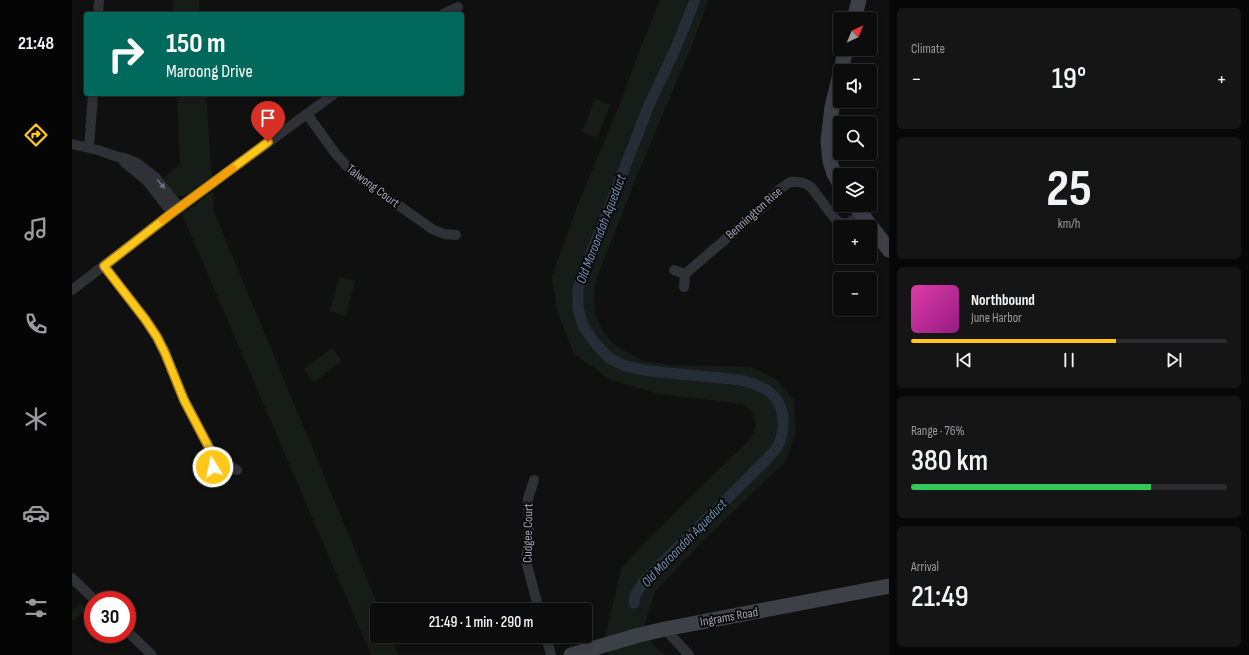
<!DOCTYPE html>
<html lang="en">
<head>
<meta charset="utf-8">
<style>
  :root { --surface:#0c0c0d; --page:#151516; --text:#f1f3f6; --muted:#9a9b9d; --line:#2c2c2e; --accent:#ffc71a }
  body { margin:0; font-family:"Sofia Sans Condensed",sans-serif; background:var(--page); color:var(--text); height:100vh; display:flex; flex-direction:column; font-size:15px; white-space:nowrap }
  * { box-sizing:border-box; margin:0 }
  p { font-size:13px; color:var(--muted) }
  .icon { flex:none; width:22px; height:22px; fill:none; stroke:currentColor; stroke-width:2; stroke-linecap:round; stroke-linejoin:round }
  .map { position:relative; flex:1; overflow:hidden }
  .sheet { display:flex; flex-direction:column; gap:8px; padding:8px; background:#070707; width:360px }
  .sheet>* { flex:none }
  .top-card { position:absolute; left:12px; top:12px; width:380px; height:84px; border-radius:4px; box-shadow:0 2px 6px #0003,0 0 0 1px var(--line); background:#00695c; color:#fff; overflow:hidden }
  .needle { width:26px; rotate:44deg }
  .controls { position:absolute; left:761px; top:12px; display:grid; gap:8px }
  .controls a { display:grid; place-items:center; width:44px; height:44px; border-radius:4px; background:var(--surface); box-shadow:0 2px 6px #0003,0 0 0 1px var(--line); font-size:20px }
  .speed { position:absolute; left:12px; top:591px; display:flex; gap:8px; font-size:20px; font-weight:700; text-align:center }
  .speed>* { display:grid; place-content:center; width:52px; height:52px; border-radius:50%; background:var(--surface); box-shadow:0 2px 6px #0003,0 0 0 1px var(--line); line-height:1 }
  .speed .limit { border:6px solid #d22; background:#fff; color:#111 }
  .pin { position:absolute; display:grid; place-items:center; width:34px; height:34px; color:#fff; margin:-41px -17px; border-radius:50% 50% 50% 0; rotate:-45deg; box-shadow:0 0 4px #0007 }
  .pin .icon { rotate:45deg }
  .me { position:absolute; width:44px; margin:-22px; rotate:350deg; stroke-linejoin:round; filter:drop-shadow(0 0 3px #0008) }
  .turn { display:flex; align-items:center; gap:14px; height:84px; padding:0 16px; font-size:18px }
  .turn .icon { width:52px; height:52px; stroke-width:2.5 }
  .turn b { display:block; font-size:28px; line-height:34px }
  .big { font-size:30px; font-weight:600; line-height:1.1 }
  .sheet .tile { flex:1; display:flex; flex-direction:column; justify-content:center; gap:6px; min-width:0; padding:0 14px; border-radius:6px; background:var(--page) }
  .sheet .dial { align-items:center; gap:0 }
  .dial b { font-size:52px; line-height:1 }
  .song { display:flex; align-items:center; gap:12px }
  .cover { width:48px; height:48px; border-radius:6px; background:linear-gradient(135deg,hsl(320 70% 55%),hsl(310 70% 35%)) }
  .played { height:4px; border-radius:2px; background:linear-gradient(90deg,var(--accent) 65%,var(--line) 65%) }
  .keys { display:flex; justify-content:space-around; direction:ltr }
  .heat { display:flex; justify-content:space-between; align-items:center; font-size:22px; direction:ltr }
  .charge { height:6px; border-radius:3px; background:linear-gradient(90deg,#34c759 76%,var(--line) 0) }
  .trip { position:absolute; left:298px; top:603px; width:222px; height:40px; border-radius:4px; background:var(--surface); box-shadow:0 2px 6px #0003,0 0 0 1px var(--line); font-weight:600; line-height:40px; text-align:center }
  main { display:flex; flex:1; min-height:0 }
  .tab-bar { display:flex; flex-direction:column; width:72px; justify-content:space-around; align-items:center; background:#050505; color:var(--muted) }
  .tab-bar .icon { width:28px; height:28px }
  .tab-bar .on { color:var(--accent) }
  .tab-bar b { font-size:18px; color:var(--text) }
  .map>svg:first-child { display:block }
  .green { fill:#161c17 }
  .lines { fill:none; stroke-linecap:round; stroke-linejoin:round }
  .canal { stroke:#252d36; stroke-width:11 }
  .street { stroke:#303137; stroke-width:10 }
  .secondary { stroke:#3e4047; stroke-width:15 }
  .oneway { fill:#6d707c }
  .route-casing { stroke:#a68111; stroke-width:10 }
  .route { stroke:#ffc71a; stroke-width:7 }
  .slow { stroke:#f59e0b; stroke-width:7 }
  .labels { text-anchor:middle; dominant-baseline:central; stroke-width:4; stroke-linejoin:round; paint-order:stroke }
  .street-label { font-size:13px; fill:#9fa4b4; stroke:#0b0b0c }
  .water-label { font-size:14px; font-style:italic; fill:#728fb3; stroke:#0b0b0c }
</style>
</head>
<body>
<main>
<nav class="tab-bar">
<b>21:48</b>
<svg class="icon on" aria-label="directions" viewBox="0 0 24 24"><path d="M12 3l9 9-9 9-9-9zM9 14v-3h6M13 9l2 2-2 2"/></svg>
<svg class="icon" aria-label="music" viewBox="0 0 24 24"><path d="M9 18V5l10-2v13"/><circle cx="6" cy="18" r="3"/><circle cx="16" cy="16" r="3"/></svg>
<svg class="icon" aria-label="phone" viewBox="0 0 24 24"><path d="M5 4h4l2 5-3 2q2 4 5 5l2-3 5 2v4C11 20 4 13 5 4z"/></svg>
<svg class="icon" aria-label="climate" viewBox="0 0 24 24"><path d="M12 3v18M4 7l16 10M4 17L20 7"/></svg>
<svg class="icon" aria-label="car" viewBox="0 0 24 24"><path d="M5 17H2v-5l4-1 3-4h7l3 4 3 1v5h-3M9 17h6M6 11h13"/><circle cx="7" cy="17" r="2"/><circle cx="17" cy="17" r="2"/></svg>
<svg class="icon" aria-label="filters" viewBox="0 0 24 24"><path d="M4 7h16M4 17h16"/><circle cx="9" cy="7" r="2"/><circle cx="15" cy="17" r="2"/></svg>
</nav>
<div class="map">
<svg width="817" height="655" viewBox="0 0 817 655">
  <rect width="100%" height="100%" fill="#101011"/>
  <!-- green -->
  <g class="green">
    <path d="M101 0H127L128 14H101Z"/>
    <path d="M588 0H636L621 43 564 178 524 280 522 297 524 317 532 333 544 346 571 361 600 365 679 367 704 379 722 400 724 433 713 462 635 537 583 592 572 626 533 637 549 569 572 543 678 439 684 426 681 413 670 404 587 394 539 380 502 354 485 311 480 277 506 204 547 106 568 49Z"/>
    <path d="M105 94H134L140 177 113 196H104L91 178 108 165Z"/>
    <path d="M523 99 538 105 525 138 510 132Z"/>
    <path d="M141 191 142 212 308 610H305V636H319L327 655H299L110 214Z"/>
    <path d="M267 277 283 281 274 316 258 311Z"/>
    <path d="M260 348 270 361 242 382 231 369Z"/>
    <path d="M9 604 15 609 0 621V611Z"/>
    <path d="M576 637 584 647 594 655H537L536 650Z"/>
  </g>
  <g class="lines">
    <!-- canal -->
    <path class="canal" d="M562 603 563 595 573 580 693 461C697 456 702 452 705 447 710 440 711 431 711 422 711 395 692 386 669 380L577 371 553 366 537 358 522 342 511 326 506 308V289L515 264 577 105 603 50 623 0"/>
    <!-- street -->
    <g class="street">
      <path d="M26 14 27 0"/>
      <path d="M371 14 386 7"/>
      <path d="M235 114 263 153 281 173 360 229 372 234 384 235"/>
      <path d="M0 144 26 150 46 157 53 158 65 163 83 177 108 208"/>
      <path d="M17 148 21 94"/>
      <path d="M52 162 75 181 100 213"/>
      <path d="M32 266 73 319 85 337 93 353 112 400 143 459"/>
      <path d="M602 270 613 274 612 287"/>
      <path d="M613 274 690 208 708 189 718 182H725L732 183 739 187 763 219C774 228 780 221 789 214"/>
      <path d="M0 290 100 213 262 94"/>
      <path d="M138 476 143 459 165 470"/>
      <path d="M462 480 456 498 457 529 454 561 467 610"/>
      <path d="M0 578 23 600"/>
      <path d="M593 629 617 655"/>
      <path d="M55 631 80 655"/>
      <path d="M474 636 479 655"/>
    </g>
    <!-- secondary -->
    <g class="secondary">
      <path d="M782 19 787 0"/>
      <path d="M768 184 762 174 758 161 756 141 760 107 774 49"/>
      <path d="M783 205 817 250"/>
      <path d="M499 655 567 635 593 629 817 586"/>
    </g>
  </g>
  <!-- one-way arrows -->
  <defs><path id="oneway-solid" d="M-6-.8H1V-3.2L6.5 0L1 3.2V.8H-6Z"/></defs>
  <use class="oneway" href="#oneway-solid" transform="translate(89 184) rotate(50)"/>
  <g class="lines">
    <defs>
      <path id="route" d="M141 467 143 459 112 400 93 353 85 337 73 319 32 266 100 213 196 142"/>
    </defs>
    <!-- route casing -->
    <use href="#route" class="route-casing"/>
    <!-- route -->
    <use href="#route" class="route"/>
    <!-- slow -->
    <path class="slow" d="M90 220 161 168"/>
  </g>
  <g class="labels">
    <!-- street labels -->
    <g class="street-label">
      <text transform="translate(301 186) rotate(37)">Talwong Court</text>
      <text transform="translate(682 213) rotate(-42)">Bennington Rise</text>
      <text transform="translate(456 533) rotate(-89)">Cudgee Court</text>
      <text transform="translate(657 617) rotate(-10)">Ingrams Road</text>
    </g>
    <!-- water labels -->
    <g class="water-label">
      <text transform="translate(529 229) rotate(-69)">Old Maroondah Aqueduct</text>
      <text transform="translate(612 543) rotate(-46)">Old Maroondah Aqueduct</text>
    </g>
  </g>
</svg>
<div class="controls">
<a><svg class="needle" viewBox="-14 -14 28 28"><path d="M0-13l5 13h-10z" fill="#e53935"/><path d="M0 13l5-13h-10z" fill="#9a9b9d"/></svg></a>
<a><svg class="icon" aria-label="sound" viewBox="0 0 24 24"><path d="M4 9h4l5-4v14l-5-4H4zM17 9q2 3 0 6"/></svg></a>
<a><svg class="icon" aria-label="search" viewBox="0 0 24 24"><circle cx="10" cy="10" r="6"/><path d="M15 15l6 6"/></svg></a>
<a><svg class="icon" aria-label="layers" viewBox="0 0 24 24"><path d="M12 4l9 5-9 5-9-5zM3 14l9 5 9-5"/></svg></a>
<a>+</a>
<a>−</a>
</div>
<div class="speed"><div class="limit">30</div></div>
<div class="pin" style="left:196px;top:142px;background:#d93025"><svg class="icon" aria-label="arrive" viewBox="0 0 24 24"><path d="M6 21V4h12l-3 4 3 4H6"/></svg></div>
<svg class="me" style="left:141px;top:467px" viewBox="-20 -20 40 40"><circle r="17" fill="#ffc71a" stroke="#fff" stroke-width="3"/><path d="M0-11L8 9 0 5-8 9z" fill="#fff"/></svg>
<div class="trip">21:49 · 1 min · 290 m</div>
<div class="top-card">
<div class="turn"><svg class="icon" aria-label="right" viewBox="0 0 24 24"><path d="M7 20v-9h11M14 6l5 5-5 5"/></svg><div><b>150 m</b>Maroong Drive</div></div>
</div>
</div>
<section class="sheet">
<div class="tile"><p>Climate</p>
<div class="heat"><a>−</a><b class="big">19°</b><a>+</a></div>
</div>
<div class="tile dial"><b>25</b><p>km/h</p></div>
<div class="tile">
<div class="song"><i class="cover"></i><div><b>Northbound</b><p>June Harbor</p></div></div>
<div class="played"></div>
<div class="keys"><svg class="icon" aria-label="previous" viewBox="0 0 24 24"><path d="M18 5L8 12l10 7zM5 5v14"/></svg><svg class="icon" aria-label="pause" viewBox="0 0 24 24"><path d="M8 5v14M16 5v14"/></svg><svg class="icon" aria-label="next" viewBox="0 0 24 24"><path d="M6 5l10 7-10 7zM19 5v14"/></svg></div>
</div>
<div class="tile"><p>Range · 76%</p><b class="big">380 km</b><div class="charge"></div></div>
<div class="tile"><p>Arrival</p><b class="big">21:49</b></div>
</section>
</main>
</body>
</html>
